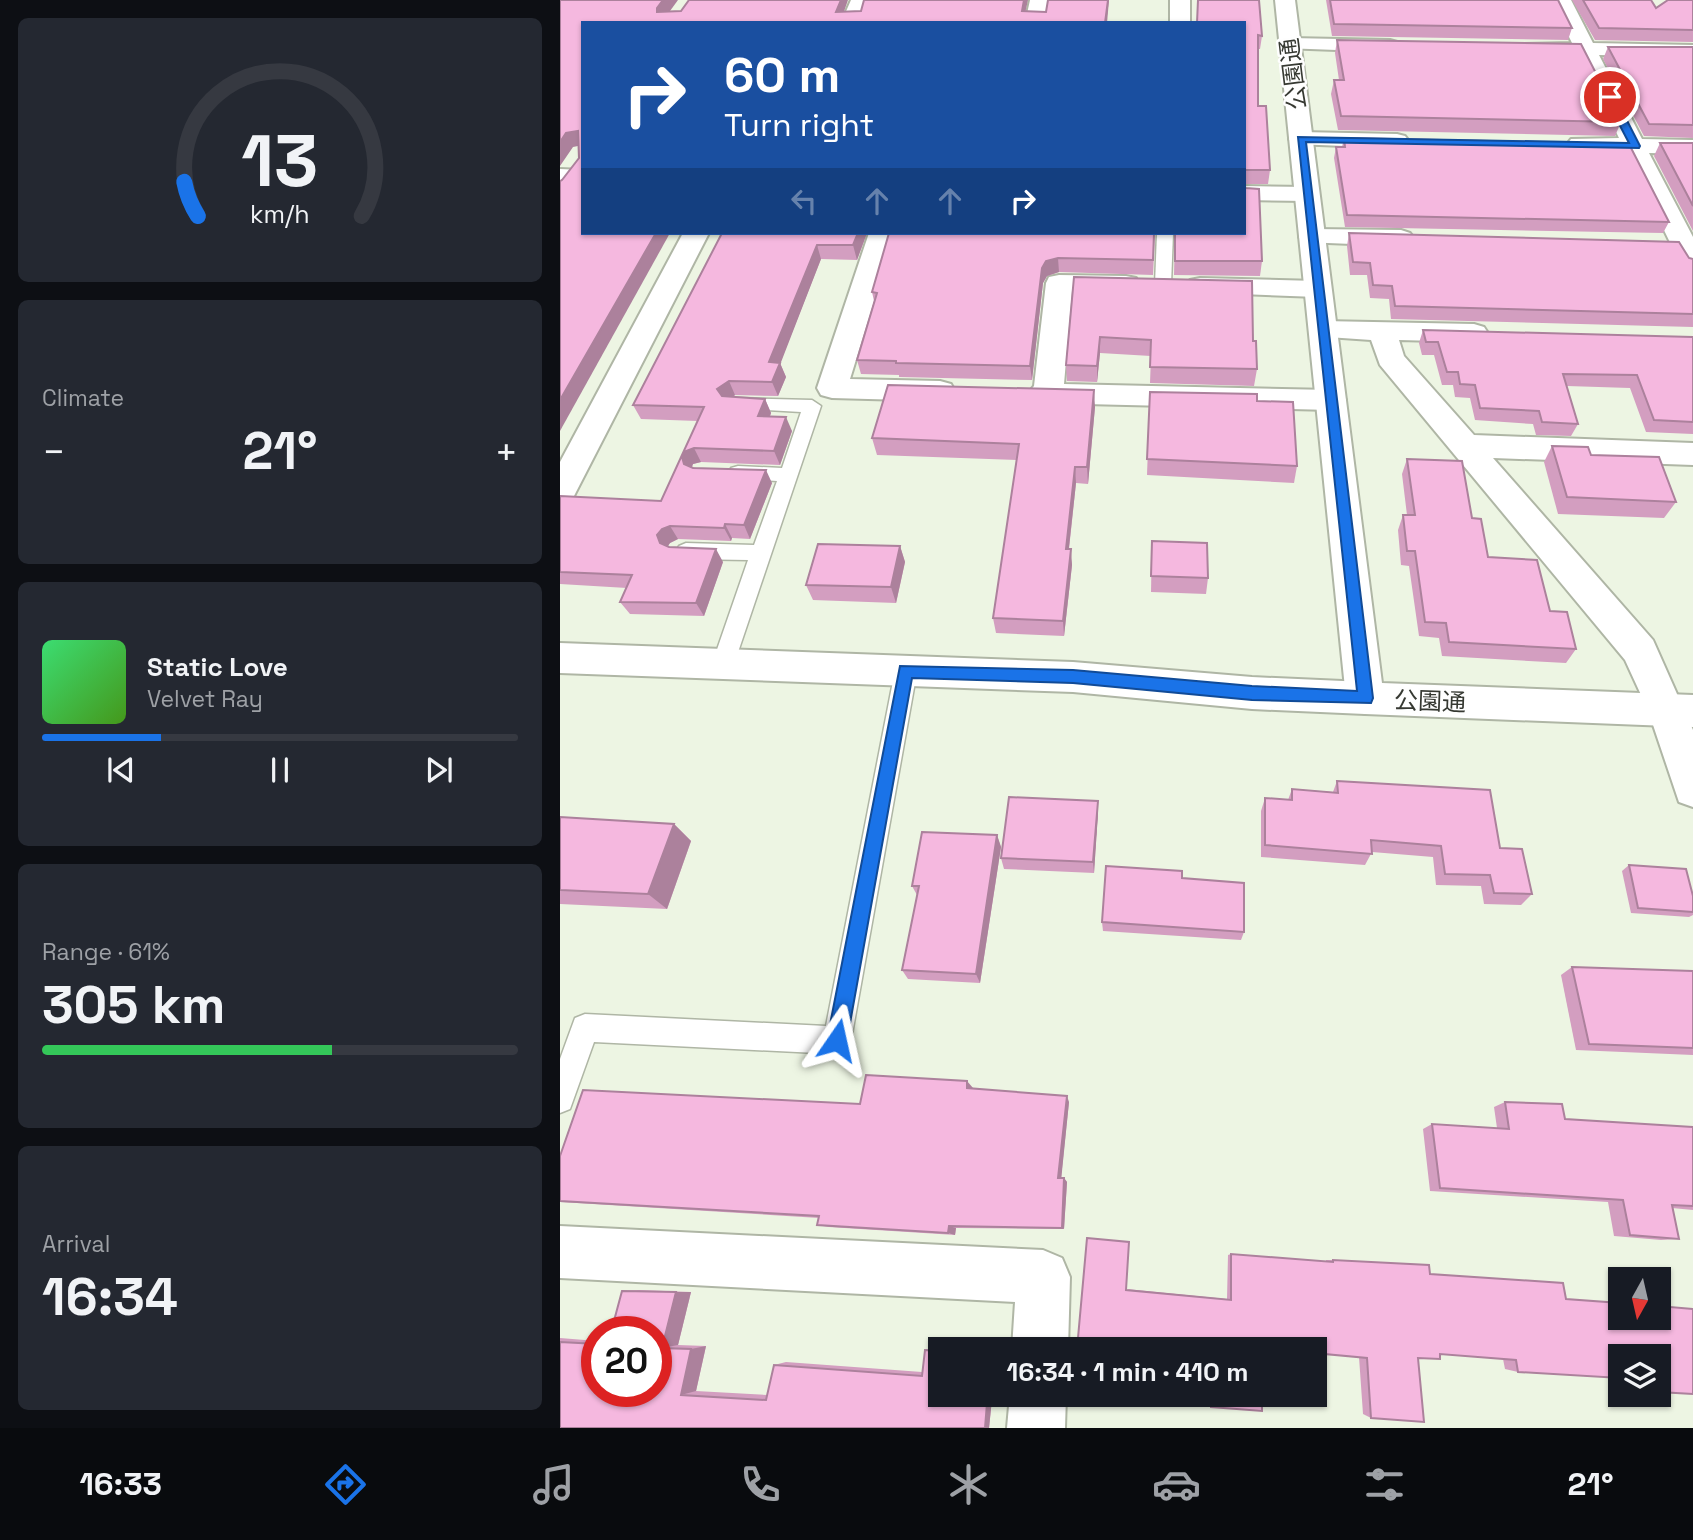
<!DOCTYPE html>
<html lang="en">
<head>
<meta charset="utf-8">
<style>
  :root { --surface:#171b24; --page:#242831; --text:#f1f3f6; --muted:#9ea1a6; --line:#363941; --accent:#1a73e8 }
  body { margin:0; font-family:"Space Grotesk","Noto Sans JP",sans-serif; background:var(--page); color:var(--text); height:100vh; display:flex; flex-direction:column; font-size:26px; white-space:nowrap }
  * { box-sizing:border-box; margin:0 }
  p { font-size:23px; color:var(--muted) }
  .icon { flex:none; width:38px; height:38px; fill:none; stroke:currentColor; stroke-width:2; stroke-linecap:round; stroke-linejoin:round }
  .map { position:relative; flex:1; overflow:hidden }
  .sheet { display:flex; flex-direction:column; gap:18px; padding:18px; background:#0d0f14; width:560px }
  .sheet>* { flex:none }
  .guide { position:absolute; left:21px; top:21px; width:665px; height:214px; border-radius:0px; box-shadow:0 2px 5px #0004; background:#1a4fa0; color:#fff; overflow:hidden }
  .needle { width:46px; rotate:188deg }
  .fabs { position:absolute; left:1048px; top:1267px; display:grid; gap:14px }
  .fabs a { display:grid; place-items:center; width:63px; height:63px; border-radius:0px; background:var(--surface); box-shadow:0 2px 5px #0004; font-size:35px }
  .speed { position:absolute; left:21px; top:1316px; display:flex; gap:14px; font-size:35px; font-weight:700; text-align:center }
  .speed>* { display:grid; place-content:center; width:91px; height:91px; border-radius:50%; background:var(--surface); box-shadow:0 2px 5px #0004; line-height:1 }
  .speed .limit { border:10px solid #d22; background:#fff; color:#111 }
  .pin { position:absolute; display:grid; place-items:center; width:60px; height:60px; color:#fff; margin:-30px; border:4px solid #fff; border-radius:50%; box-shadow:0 2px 7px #0007 }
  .me { position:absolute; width:77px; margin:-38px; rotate:11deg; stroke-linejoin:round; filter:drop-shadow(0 0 5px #0008) }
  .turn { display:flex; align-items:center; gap:24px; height:147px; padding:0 28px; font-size:32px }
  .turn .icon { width:91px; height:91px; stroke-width:2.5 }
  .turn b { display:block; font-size:49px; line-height:60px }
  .lanes { display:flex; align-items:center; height:66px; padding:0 28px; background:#0003; justify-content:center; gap:35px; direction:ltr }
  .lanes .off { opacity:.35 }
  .big { font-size:52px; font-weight:700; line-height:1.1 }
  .sheet .tile { flex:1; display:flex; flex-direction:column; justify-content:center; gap:10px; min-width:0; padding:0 24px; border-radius:10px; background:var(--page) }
  .sheet .dial { align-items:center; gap:0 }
  .dial svg { height:182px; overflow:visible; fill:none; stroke:var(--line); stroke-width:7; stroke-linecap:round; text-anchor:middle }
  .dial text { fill:var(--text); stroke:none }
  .song { display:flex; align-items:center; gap:21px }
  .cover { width:84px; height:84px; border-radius:10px; background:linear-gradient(135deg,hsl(140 70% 55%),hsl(100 70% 35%)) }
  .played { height:7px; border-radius:4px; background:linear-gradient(90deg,var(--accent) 25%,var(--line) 25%) }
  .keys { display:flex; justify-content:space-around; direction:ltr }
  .heat { display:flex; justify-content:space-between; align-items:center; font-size:38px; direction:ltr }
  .charge { height:10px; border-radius:5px; background:linear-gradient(90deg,#34c759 61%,var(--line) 0) }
  .trip { position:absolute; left:368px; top:1337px; width:399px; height:70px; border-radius:0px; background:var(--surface); box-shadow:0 2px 5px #0004; font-weight:700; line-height:70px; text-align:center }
  .dock { display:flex; height:112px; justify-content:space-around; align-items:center; background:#090b0e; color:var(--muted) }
  .dock .icon { width:49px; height:49px }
  .dock .active { color:var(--accent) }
  .dock b { font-size:32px; color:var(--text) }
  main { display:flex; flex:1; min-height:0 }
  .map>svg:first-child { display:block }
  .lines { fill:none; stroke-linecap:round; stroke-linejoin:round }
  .lane-casing { stroke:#afb6a5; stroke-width:3 }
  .street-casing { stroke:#afb6a5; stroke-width:4 }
  .secondary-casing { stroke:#afb6a5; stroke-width:4 }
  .lane { fill:#fff; fill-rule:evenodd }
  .street { fill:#fff; fill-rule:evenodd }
  .secondary { fill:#fff; fill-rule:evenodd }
  .wall { fill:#d39ec0 }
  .shaded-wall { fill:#ac819c }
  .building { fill:#f5b8df; stroke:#ac819c; stroke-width:2 }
  .route { fill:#1a73e8; stroke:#114b97; stroke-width:2 }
  .labels { text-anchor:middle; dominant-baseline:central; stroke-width:5; stroke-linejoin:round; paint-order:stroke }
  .street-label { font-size:24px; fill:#363932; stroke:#fefefe }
</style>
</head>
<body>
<main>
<section class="sheet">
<div class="tile dial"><svg viewBox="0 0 100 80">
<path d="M14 69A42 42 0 1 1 86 69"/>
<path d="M14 69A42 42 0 0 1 8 54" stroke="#1a73e8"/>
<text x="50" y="56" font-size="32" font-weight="700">13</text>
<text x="50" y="72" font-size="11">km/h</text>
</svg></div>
<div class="tile"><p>Climate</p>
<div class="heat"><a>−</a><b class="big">21°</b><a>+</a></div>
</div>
<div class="tile">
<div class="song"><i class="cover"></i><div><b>Static Love</b><p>Velvet Ray</p></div></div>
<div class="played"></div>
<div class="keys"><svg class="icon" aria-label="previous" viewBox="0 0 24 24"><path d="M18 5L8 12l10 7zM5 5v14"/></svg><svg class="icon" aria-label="pause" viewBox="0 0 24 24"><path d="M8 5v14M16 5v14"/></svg><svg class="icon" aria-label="next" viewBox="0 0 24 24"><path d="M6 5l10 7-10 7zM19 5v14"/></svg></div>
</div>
<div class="tile"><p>Range · 61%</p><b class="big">305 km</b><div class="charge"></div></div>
<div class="tile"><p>Arrival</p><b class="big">16:34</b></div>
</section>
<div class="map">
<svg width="1133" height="1428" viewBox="0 0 1133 1428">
  <rect width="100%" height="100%" fill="#edf5e3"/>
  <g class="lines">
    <defs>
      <g id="lane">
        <path d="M597 233H613L611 285 603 290 595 285Z"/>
        <path d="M178 398 252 400 261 406 174 664 171 670 163 673 155 670 152 664 188 560 126 559 119 556 116 551 119 546 126 543 194 545 217 481 171 478 169 473 171 468 178 466 222 468 241 412 172 408 169 404Z"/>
        <path d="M346 662 354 665 357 671 291 1040 287 1050 277 1054 34 1042 10 1109 0 1113V1059L15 1018 25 1014 266 1026 335 671 338 665Z"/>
      </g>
      <g id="street">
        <path d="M291 0H311L301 23H281Z"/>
        <path d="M470 0H490L485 23H465Z"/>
        <rect x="610" y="0" width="20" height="23"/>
        <path d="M991 0H1011L1033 43 1133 45V57L1039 55 1082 139 1133 140V154L1089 153 1133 237V271L1124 269 1120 263 1066 152 1011 149 1007 144 1011 139 1059 138 1018 55 971 54 964 52 961 48 964 44 1012 43Z"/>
        <path d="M730 38 830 40 837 42 840 46 837 50 830 52 723 48 720 44 723 40Z"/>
        <path d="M741 132 837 134 845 136 849 141 845 146 837 148 733 144 729 139 733 134Z"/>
        <path d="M0 169 23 170V184L0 183Z"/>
        <path d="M684 186 747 187 756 189 759 194 756 199 747 201 684 200Z"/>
        <path d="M752 229 841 230 850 233 854 238 850 243 841 246 743 242 739 237 743 232Z"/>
        <path d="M123 233H149L16 492 12 500 0 504V462Z"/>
        <path d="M309 233H335L290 379 380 381 391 384 395 391 391 398 380 401 272 398 261 395 257 388Z"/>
        <path d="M499 275 566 276 576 278 579 284 576 290 566 292 512 291 504 384 771 390 782 393 786 400 782 407 771 410 483 403 472 400 468 393 474 386 486 283 489 277Z"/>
        <path d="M640 278 757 281 767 283 771 289 767 295 757 297 630 292 626 286 630 280Z"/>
        <path d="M763 321 914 324 924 327 928 333 924 339 914 342 839 340 844 356 914 435 1133 443V465L933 458 1093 640 1133 730V807L1119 802 1088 710 1065 660 820 365 811 340 753 336 749 330 753 324Z"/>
        <path d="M0 643 513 662 692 677 805 682 818 687 824 698 818 709 805 714 692 709 513 692 0 673Z"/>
        <path d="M0 1226 483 1250 502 1258 510 1277 508 1349H452L455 1302 0 1278Z"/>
        <path d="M450 1395H506L505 1428H447Z"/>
      </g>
      <path id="secondary" d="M715 0H735L822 683 1133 695V727L805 714 792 709 786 698Z"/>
    </defs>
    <!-- lane casing -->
    <use href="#lane" class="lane-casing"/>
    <!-- street casing -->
    <use href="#street" class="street-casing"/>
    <!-- secondary casing -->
    <use href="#secondary" class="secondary-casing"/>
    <!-- lane -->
    <use href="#lane" class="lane"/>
    <!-- street -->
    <use href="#street" class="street"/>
    <!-- secondary -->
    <use href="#secondary" class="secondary"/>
  </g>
  <!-- wall -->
  <g class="wall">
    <path d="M766 0H998L1012 28 1008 40 772 36Z"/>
    <path d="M1012 0H1091L1096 8 1133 0V42L1035 40Z"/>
    <path d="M684 23 702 36 700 49H698V106L710 170 708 184H684Z"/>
    <path d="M777 40 1061 122 1055 136 778 130 771 94 774 80H779L775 53Z"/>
    <path d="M1048 47H1133V138L1084 136 1043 59Z"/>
    <path d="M784 138 1109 222 1103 233 785 227 774 158 776 147H782Z"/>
    <path d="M1100 143H1133V231L1094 156Z"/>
    <path d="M162 233H307L297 260 261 259 220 363 226 377 218 396 175 395 173 397 205 399 211 413 210 417 232 431 220 465 141 462 133 464 132 467 212 483 190 539 172 538 171 541 118 539 110 543 107 546 163 562 144 616 70 614 60 602 67 588 0 584V496L101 501 138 421 81 419 73 405Z"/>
    <path d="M595 233 593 275 499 272 487 276 483 283 472 380 339 377V375L301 374 297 360 314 301 312 292Z"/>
    <path d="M615 233 702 261 700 276 614 275Z"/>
    <path d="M789 233 1133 258V327L831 319 829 299 810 298 807 275H790L787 246Z"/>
    <path d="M514 277 693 341 697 369 694 386 590 383 591 356 540 353 537 382 507 381 506 365Z"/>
    <path d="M863 330 1133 337V434L1086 432 1070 388 1007 386 1018 424 1011 436 976 435 973 424 915 420 910 398 895 397 893 385H882L874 355H862L859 343Z"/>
    <path d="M590 392 697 401 737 466 734 483 587 475Z"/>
    <path d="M535 407 528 484 516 483 509 549 512 565 504 636 436 633 433 618 457 460 317 455 312 438Z"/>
    <path d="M992 446 1031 455 1116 502 1104 518 998 514 984 462Z"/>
    <path d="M847 459 912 518 928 557 990 611 1016 649 1006 663 882 656 879 638 859 636 849 566 841 565 838 530 843 515H847L842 474Z"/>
    <path d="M592 541 648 578 646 594 591 592Z"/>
    <path d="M340 546 345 562 336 603 253 600 246 585Z"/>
    <path d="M777 781 940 848 972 894 961 905 924 904 921 886 876 885 873 857 812 852 805 865 701 857V811L705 798 728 800 732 789 773 792Z"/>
    <path d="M538 801V813L534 873 444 869 441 858Z"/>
    <path d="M0 817 114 824 131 841 107 909 0 904Z"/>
    <path d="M437 835 441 847 420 983 348 979 342 970 357 895 352 886Z"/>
    <path d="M1069 865 1133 896V915L1129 917 1071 913 1062 871Z"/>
    <path d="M622 878 684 932 681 940 543 931 542 922Z"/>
    <path d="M1012 967 1133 971V1055L1016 1050 1001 975Z"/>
    <path d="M413 1088 509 1102 501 1178H504L507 1182 504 1229 396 1228 395 1235 269 1227 257 1225 259 1218 0 1202V1156L300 1104Z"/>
    <path d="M945 1102 1005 1119 1133 1127V1210L1112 1208 1119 1239 1101 1240 1054 1236 1048 1202 870 1191 863 1129 872 1124 937 1128 934 1107Z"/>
    <path d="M671 1254 766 1262V1260H773L870 1274 1006 1299 1060 1356V1387L1052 1385 1050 1377 958 1372 945 1369 943 1359 880 1354 858 1358 811 1418 803 1414 799 1357 566 1289 667 1299 668 1255Z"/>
    <path d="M79 1290 131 1292 118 1345 146 1346 136 1391 207 1395 214 1365 226 1362 362 1372 365 1350 372 1348 395 1349H380V1395L401 1398 432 1399 429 1428H0V1338L37 1341V1391L62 1291Z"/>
  </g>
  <!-- shaded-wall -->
  <g class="shaded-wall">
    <path d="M103 0H118L102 22 97 8Z"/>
    <path d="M281 0H288L280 23 276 12Z"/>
    <path d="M464 0H468L463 23 462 11Z"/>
    <path d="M548 0H549L547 23H545Z"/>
    <path d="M18 131 23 145 13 147 0 166V142L6 133Z"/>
    <path d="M96 233H110L0 431V400Z"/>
    <path d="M298 233H307L297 260 293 245Z"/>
    <path d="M257 245 261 259 218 370 220 363 226 377 218 396 212 382 209 362Z"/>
    <path d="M498 258 499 272 487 276 483 283 472 380 470 366 482 268 486 261Z"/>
    <path d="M540 337V353L537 382V366Z"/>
    <path d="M169 381 175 395 163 404 157 389Z"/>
    <path d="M534 390 535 407 528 484 527 467Z"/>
    <path d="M205 399 211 413 204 430 198 416Z"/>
    <path d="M226 417 232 431 220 465 214 451Z"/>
    <path d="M134 448 141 462 133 464 130 471 124 464 122 457 126 451Z"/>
    <path d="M515 467 516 483 507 565 506 549Z"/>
    <path d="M206 470 212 483 190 539 184 525Z"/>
    <path d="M165 524 172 538 171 541 164 528Z"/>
    <path d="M110 526 118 539 110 543 106 549 100 543 97 535 102 529Z"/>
    <path d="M340 546 345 562 336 603 331 587Z"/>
    <path d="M156 549 163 562 144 616 136 603Z"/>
    <path d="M511 549 512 565 504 636 503 621Z"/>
    <path d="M538 801V813L534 873 533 862Z"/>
    <path d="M114 824 131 841 107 909 88 894Z"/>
    <path d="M437 835 441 847 420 983 416 974Z"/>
    <path d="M407 1081 413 1088 412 1095 407 1088Z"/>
    <path d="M507 1096 509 1102 501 1181 498 1178Z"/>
    <path d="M504 1178 507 1182 504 1229 502 1228Z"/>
    <path d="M389 1226 396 1228 395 1235 388 1233Z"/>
    <path d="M116 1292H131L118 1345 102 1348Z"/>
    <path d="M146 1346 136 1391 121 1395 131 1349Z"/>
    <path d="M396 1395H401V1398L395 1402Z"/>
    <path d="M432 1399 429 1428H425L427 1403Z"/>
  </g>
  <!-- building -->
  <g class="building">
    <path d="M0 0H103L97 8V12L121 11 129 0H281L276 12 301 11 304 0H464L462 11 486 12 488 0H548L545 23H23V233H96L0 400V181L2 180 19 158 18 131 6 133 0 142Z"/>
    <path d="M638 0H699L702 36 698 35V106H706L710 170H684V23H637Z"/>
    <path d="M770 0H998L1012 28 774 24Z"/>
    <path d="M1023 0H1091L1096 8 1108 0H1133V30L1039 28Z"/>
    <path d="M777 40 1021 44 1061 122 781 116 774 80H784Z"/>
    <path d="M1048 47H1133V125L1089 124Z"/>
    <path d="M784 138 1069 144 1109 222 787 215 776 147H785Z"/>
    <path d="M1100 143H1133V206Z"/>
    <path d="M684 187 686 188 699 189 702 261H615V233H684Z"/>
    <path d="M162 233H298L293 245H257L209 362 220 363 212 382 169 381 157 389 162 396 205 399 198 416 226 417 214 451 134 448 126 451 122 457 124 464 133 468 206 470 184 525 165 524 164 528 110 526 102 529 97 535 100 543 109 547 156 549 136 603 60 602 72 575 0 572V496L101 501 144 407 73 405Z"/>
    <path d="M329 233H594L593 260 498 258 486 261 482 268 470 366 336 363V361L297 360 317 293 312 292Z"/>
    <path d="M789 233 1119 242 1129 258 1133 259V314L835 306 832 286 813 285 810 263 793 262Z"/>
    <path d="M514 277 692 281 693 341H696L697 369 590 367 591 340 540 337 537 366 506 365Z"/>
    <path d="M863 330 1133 337V422L1094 420 1077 375 1003 374 1018 424 982 422 979 411 920 408 915 385 900 384 898 372H887L878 342H866Z"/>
    <path d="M328 385 534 390 527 467H515L506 549H511L503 621 433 618 459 444 312 438Z"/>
    <path d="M590 392 697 394V401L733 402 737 466 587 459Z"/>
    <path d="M992 446 1028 447 1031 455 1099 457 1116 502 1007 497Z"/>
    <path d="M847 459 902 461 912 518 921 519 928 557 977 560 990 611 1007 612 1016 649 889 642 886 623 865 622 855 551H847L843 515H855Z"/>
    <path d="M592 541 647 543 648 578 591 576Z"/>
    <path d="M258 544 340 546 331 587 246 585Z"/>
    <path d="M777 781 930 790 940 848 962 849 972 894 934 893 930 875 885 874 881 846 811 840 812 854 705 845V798L732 800V789L778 793Z"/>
    <path d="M449 797 538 801 533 862 441 858Z"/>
    <path d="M0 817 114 824 88 894 0 890Z"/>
    <path d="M362 832 437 835 416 974 342 970 359 886H352Z"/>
    <path d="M1069 865 1126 869 1133 896V912L1078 908Z"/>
    <path d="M546 866 622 871V878L684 883V932L542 922Z"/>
    <path d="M1012 967 1133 971V1048L1029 1044Z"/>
    <path d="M306 1075 407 1081V1088L507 1096 498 1178H504L502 1228 389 1226 388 1233 257 1225 259 1216 0 1201V1156L23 1090 300 1104Z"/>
    <path d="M945 1102 1002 1104 1005 1119 1133 1127V1206L1112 1205 1119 1239 1070 1235 1063 1200 880 1188 872 1124 949 1129Z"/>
    <path d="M527 1238 569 1242 566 1290 671 1300V1254L773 1262V1260L869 1265 870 1274 1003 1283 1006 1299 1060 1303V1318H1099V1306L1133 1309V1394L1099 1392V1356H1060V1378L958 1372 956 1360 880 1354V1359L858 1358 864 1422 811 1418 807 1358 754 1353V1349H720L700 1347V1349H517Z"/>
    <path d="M62 1291 116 1292 102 1348 131 1349 121 1395 206 1400 214 1365 362 1376 365 1350 380 1351V1395H396L395 1402 427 1403 425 1428H0V1342L37 1344V1391H96V1332H51Z"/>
    <path d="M570 1395H702V1411L651 1407V1400Z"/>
  </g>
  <!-- route -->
  <path class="route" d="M1050 94 1055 97 1080 146 1079 148 746 142 813 698 811 703 692 700 513 683 352 678 287 1040 284 1047 277 1050 270 1047 267 1040 340 666 513 670 692 686 797 691 738 137 1069 143 1045 97Z"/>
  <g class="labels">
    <!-- street labels -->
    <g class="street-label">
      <text transform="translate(733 74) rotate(-97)">公園通</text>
      <text transform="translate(870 701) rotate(2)">公園通</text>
    </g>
  </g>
</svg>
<div class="fabs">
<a><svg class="needle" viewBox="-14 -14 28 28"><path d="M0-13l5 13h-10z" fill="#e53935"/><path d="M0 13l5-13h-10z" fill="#9ea1a6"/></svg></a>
<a><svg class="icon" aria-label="layers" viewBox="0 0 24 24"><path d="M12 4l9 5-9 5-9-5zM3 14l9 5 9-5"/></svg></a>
</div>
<div class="speed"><div class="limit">20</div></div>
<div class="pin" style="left:1050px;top:97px;background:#d93025"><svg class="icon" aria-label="arrive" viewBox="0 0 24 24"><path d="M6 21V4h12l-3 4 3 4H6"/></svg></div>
<svg class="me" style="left:277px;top:1040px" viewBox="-20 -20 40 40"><path d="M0-17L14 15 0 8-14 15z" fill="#1a73e8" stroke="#fff" stroke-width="4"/></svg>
<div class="trip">16:34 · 1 min · 410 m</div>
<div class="guide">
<div class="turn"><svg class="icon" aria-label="right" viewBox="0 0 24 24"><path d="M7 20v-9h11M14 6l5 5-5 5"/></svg><div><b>60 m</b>Turn right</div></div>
<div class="lanes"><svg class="icon off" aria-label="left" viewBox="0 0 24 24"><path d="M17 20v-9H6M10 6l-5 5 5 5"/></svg><svg class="icon off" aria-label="ahead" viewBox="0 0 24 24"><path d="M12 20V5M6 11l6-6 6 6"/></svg><svg class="icon off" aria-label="ahead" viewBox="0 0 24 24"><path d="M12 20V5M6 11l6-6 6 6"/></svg><svg class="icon" aria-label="right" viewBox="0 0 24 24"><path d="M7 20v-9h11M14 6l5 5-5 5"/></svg></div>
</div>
</div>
</main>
<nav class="dock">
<b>16:33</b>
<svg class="icon active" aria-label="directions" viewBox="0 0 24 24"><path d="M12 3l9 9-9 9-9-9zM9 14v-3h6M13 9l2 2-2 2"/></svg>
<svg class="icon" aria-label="music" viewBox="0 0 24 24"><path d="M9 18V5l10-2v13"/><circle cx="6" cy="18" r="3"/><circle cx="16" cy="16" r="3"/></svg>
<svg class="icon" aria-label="phone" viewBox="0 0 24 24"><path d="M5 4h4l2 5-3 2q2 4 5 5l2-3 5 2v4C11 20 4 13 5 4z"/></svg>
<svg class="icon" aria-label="climate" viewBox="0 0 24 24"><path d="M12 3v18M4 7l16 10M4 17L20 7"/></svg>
<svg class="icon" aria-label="car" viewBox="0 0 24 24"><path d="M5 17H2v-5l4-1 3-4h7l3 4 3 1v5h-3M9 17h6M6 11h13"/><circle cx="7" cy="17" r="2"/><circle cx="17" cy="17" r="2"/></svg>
<svg class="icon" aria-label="filters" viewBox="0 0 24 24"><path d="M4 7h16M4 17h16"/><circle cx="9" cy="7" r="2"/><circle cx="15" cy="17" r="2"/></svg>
<b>21°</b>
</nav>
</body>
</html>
